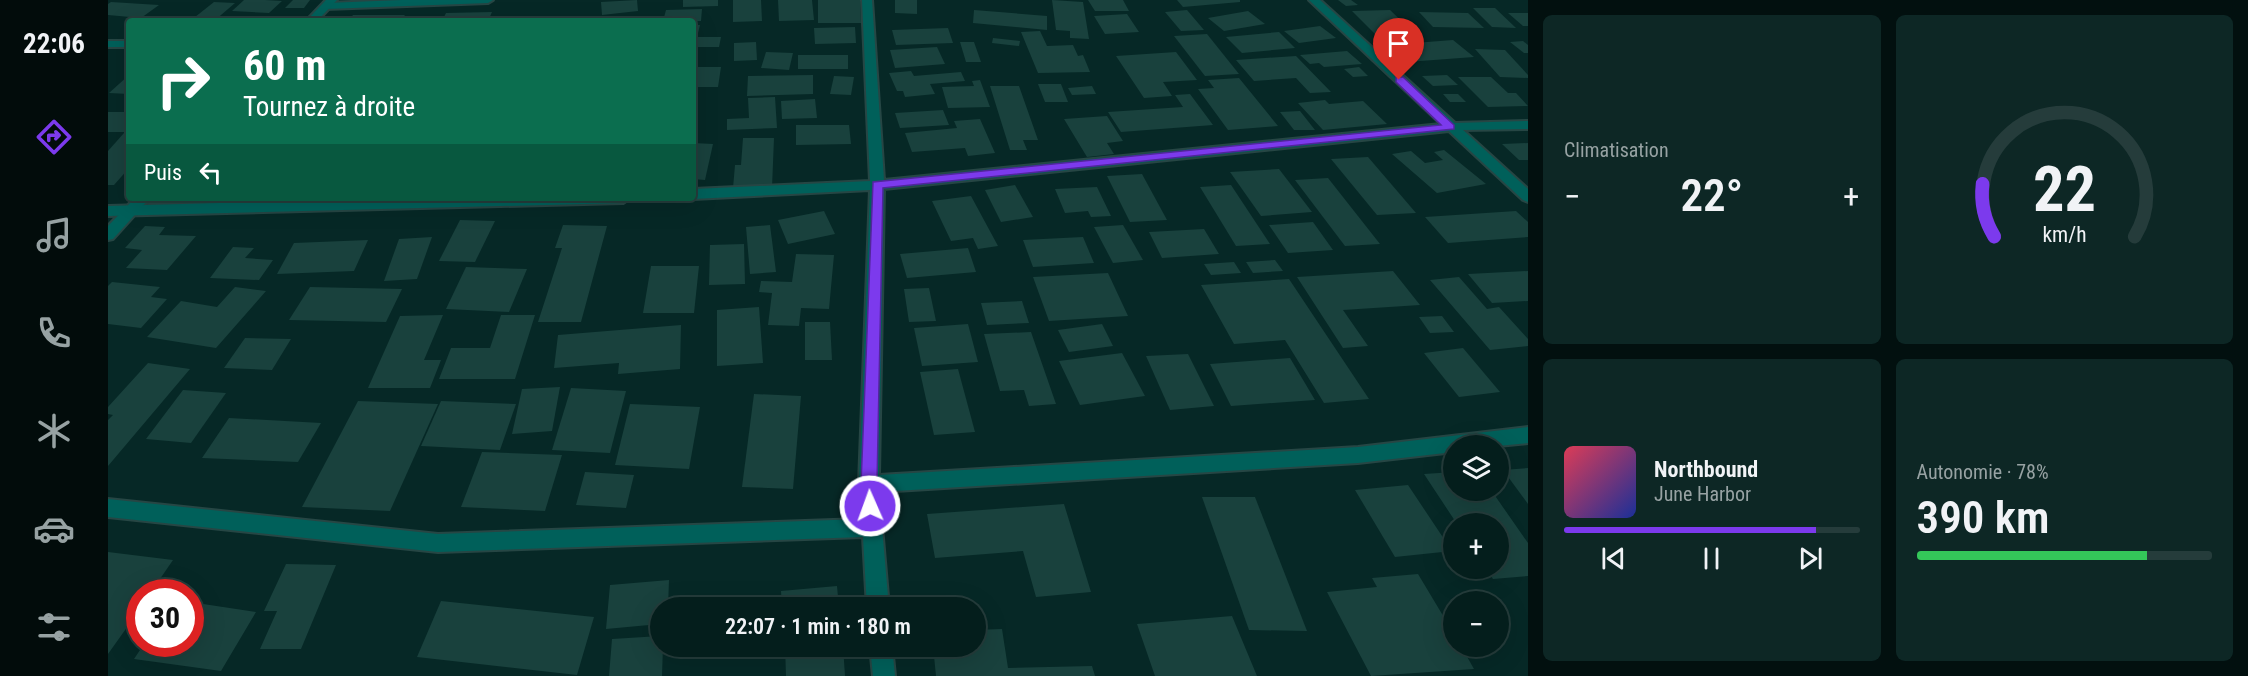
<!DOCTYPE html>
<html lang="fr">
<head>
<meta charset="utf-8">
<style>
  :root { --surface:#041e1c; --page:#0d2725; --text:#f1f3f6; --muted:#97a2a3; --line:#253c3b; --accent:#7c3aed }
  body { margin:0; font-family:"Roboto Condensed",sans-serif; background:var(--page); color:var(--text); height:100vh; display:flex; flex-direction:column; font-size:22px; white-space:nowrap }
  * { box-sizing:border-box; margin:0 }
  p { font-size:20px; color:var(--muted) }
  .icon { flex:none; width:33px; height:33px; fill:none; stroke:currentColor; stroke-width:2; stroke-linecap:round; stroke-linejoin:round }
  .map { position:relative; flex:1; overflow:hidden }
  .sheet { display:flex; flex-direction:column; gap:15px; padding:15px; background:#02100f; width:720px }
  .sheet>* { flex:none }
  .banner { position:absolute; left:18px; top:18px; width:570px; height:183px; border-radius:6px; box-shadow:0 6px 24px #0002,0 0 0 2px var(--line); background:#0b6e4f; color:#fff; overflow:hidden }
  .buttons { position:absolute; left:1335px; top:435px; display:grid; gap:12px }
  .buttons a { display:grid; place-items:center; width:66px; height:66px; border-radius:50%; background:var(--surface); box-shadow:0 6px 24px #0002,0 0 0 2px var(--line); font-size:30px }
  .speed { position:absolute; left:18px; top:579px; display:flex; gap:12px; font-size:30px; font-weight:700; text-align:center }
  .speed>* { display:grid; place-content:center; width:78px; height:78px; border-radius:50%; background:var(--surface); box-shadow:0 6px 24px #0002,0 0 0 2px var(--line); line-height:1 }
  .speed .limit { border:9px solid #d22; background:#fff; color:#111 }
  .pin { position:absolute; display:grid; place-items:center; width:51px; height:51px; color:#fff; margin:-62px -26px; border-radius:50% 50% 50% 0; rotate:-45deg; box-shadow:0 0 6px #0007 }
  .pin .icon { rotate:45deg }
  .me { position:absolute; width:66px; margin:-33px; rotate:358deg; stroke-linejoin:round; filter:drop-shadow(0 0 4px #0008) }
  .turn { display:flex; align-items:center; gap:21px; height:126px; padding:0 18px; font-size:27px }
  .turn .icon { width:78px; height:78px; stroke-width:2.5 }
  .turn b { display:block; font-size:42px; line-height:51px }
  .then { display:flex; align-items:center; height:57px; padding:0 18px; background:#0003; gap:12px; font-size:22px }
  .big { font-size:45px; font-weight:600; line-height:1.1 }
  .sheet .card { flex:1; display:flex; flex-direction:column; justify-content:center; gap:9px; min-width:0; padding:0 21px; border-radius:9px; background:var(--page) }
  .sheet .dial { align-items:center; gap:0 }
  .dial svg { height:156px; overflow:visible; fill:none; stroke:var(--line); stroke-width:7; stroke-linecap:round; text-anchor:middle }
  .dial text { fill:var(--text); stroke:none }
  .song { display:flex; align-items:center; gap:18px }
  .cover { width:72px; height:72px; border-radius:9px; background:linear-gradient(135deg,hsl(350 70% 55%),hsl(230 70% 35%)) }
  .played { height:6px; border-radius:3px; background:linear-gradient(90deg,var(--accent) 85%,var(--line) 85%) }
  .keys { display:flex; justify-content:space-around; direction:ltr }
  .heat { display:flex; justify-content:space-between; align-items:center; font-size:33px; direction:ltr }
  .charge { height:9px; border-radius:4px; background:linear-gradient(90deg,#34c759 78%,var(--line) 0) }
  .sheet .tiles { flex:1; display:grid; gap:15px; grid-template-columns:repeat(2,1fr) }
  .trip { position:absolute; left:542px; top:597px; width:336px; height:60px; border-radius:30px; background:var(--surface); box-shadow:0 6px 24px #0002,0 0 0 2px var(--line); font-weight:600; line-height:60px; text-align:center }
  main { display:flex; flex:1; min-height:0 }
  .menu { display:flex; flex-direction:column; width:108px; justify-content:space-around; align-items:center; background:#020c0b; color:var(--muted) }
  .menu .icon { width:42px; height:42px }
  .menu .current { color:var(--accent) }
  .menu b { font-size:27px; color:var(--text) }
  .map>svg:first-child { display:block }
  .building { fill:#19413d }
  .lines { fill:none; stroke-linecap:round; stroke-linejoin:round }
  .minor-casing { stroke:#264644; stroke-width:4 }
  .tertiary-casing { stroke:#264644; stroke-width:4 }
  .minor { fill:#00605a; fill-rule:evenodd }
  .tertiary { fill:#00605a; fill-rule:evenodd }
  .route { fill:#7c3aed; stroke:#51269a; stroke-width:1.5 }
</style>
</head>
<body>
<main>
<nav class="menu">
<b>22:06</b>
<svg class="icon current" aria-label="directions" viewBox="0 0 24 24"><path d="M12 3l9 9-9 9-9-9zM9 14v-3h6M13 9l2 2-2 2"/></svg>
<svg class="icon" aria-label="music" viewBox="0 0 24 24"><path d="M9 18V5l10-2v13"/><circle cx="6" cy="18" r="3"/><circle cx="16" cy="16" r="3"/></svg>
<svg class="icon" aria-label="phone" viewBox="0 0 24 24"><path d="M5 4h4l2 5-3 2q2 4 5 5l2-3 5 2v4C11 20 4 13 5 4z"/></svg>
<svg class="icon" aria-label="climate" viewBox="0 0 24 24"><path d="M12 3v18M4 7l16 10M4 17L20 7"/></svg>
<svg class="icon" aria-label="car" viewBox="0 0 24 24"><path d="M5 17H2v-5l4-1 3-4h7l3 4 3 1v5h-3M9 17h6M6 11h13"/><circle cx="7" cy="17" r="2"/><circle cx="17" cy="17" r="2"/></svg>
<svg class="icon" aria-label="filters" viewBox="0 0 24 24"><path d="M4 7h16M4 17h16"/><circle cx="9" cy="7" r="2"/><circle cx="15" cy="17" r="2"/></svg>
</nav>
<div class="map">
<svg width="1420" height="676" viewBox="0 0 1420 676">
  <rect width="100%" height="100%" fill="#062826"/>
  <!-- building -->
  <g class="building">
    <path d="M136 0H157L174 1 161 13 124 11Z"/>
    <path d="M185 0H202L196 8H177Z"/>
    <path d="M529 0 530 11 494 15 493 2Z"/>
    <path d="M575 0H610V6L575 7Z"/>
    <path d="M625 0H653L654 21 625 22Z"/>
    <path d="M670 0H704L706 20 671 21Z"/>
    <path d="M710 0H752L753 23H710Z"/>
    <path d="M787 0H809V14L787 13Z"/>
    <path d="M944 0 975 2 981 39 962 38V31L948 30Z"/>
    <path d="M980 0H1015L1021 11H987Z"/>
    <path d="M1069 0H1132V2L1075 7Z"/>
    <path d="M1230 0H1243L1250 5 1238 6Z"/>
    <path d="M3 2 51 5 33 18 0 15V4Z"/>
    <path d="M106 2 127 3 106 21H82Z"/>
    <path d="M1365 8H1387L1408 28 1384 27Z"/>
    <path d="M594 9 593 21H555L558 10Z"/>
    <path d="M866 10 939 16V30L865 23Z"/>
    <path d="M1079 10 1096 30 1073 31 1057 12Z"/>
    <path d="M1282 10 1309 36 1270 37 1244 11Z"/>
    <path d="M1140 11 1157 24 1116 31 1100 18Z"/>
    <path d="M384 12 380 21H334L338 13Z"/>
    <path d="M1311 12 1360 13 1376 28 1325 27Z"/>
    <path d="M1400 13H1420V26H1415Z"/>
    <path d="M1019 14 1031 32 997 34 986 16Z"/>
    <path d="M245 15H297L292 21H240Z"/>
    <path d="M182 17 180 21H136V19Z"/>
    <path d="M585 25H592L589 37H613L611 47H585Z"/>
    <path d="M1212 26 1228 38 1191 43 1176 31Z"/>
    <path d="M747 27 748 43 707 44 706 28Z"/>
    <path d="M840 28 845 43 788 45 784 30Z"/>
    <path d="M932 31 939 46 965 45 970 56 975 55 982 72 930 73 913 32Z"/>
    <path d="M1171 32 1187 48 1134 53 1118 37Z"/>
    <path d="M1099 34 1131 74 1097 76 1066 36Z"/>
    <path d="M885 38 912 41 911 46 884 43Z"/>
    <path d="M1345 40 1366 57 1299 62 1280 45Z"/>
    <path d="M1415 41 1420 45V53H1416L1402 42Z"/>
    <path d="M648 42 649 60 626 61V43Z"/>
    <path d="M852 42H866L873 62H858Z"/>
    <path d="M829 47 837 64 787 68 782 50Z"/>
    <path d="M1367 49 1397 50 1420 75V78L1392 77Z"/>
    <path d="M1239 51 1254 64 1216 67 1211 63 1202 64 1192 55Z"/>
    <path d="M658 52 685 53 681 70 653 68Z"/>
    <path d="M1068 52 1089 80 1055 82 1064 96 1036 98 1008 56Z"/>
    <rect x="690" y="55" width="50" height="14"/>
    <path d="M1188 56 1223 92 1202 93 1188 78 1146 81 1128 60Z"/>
    <path d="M585 67H613L610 87H585Z"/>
    <path d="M1251 67 1260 76 1245 77 1236 69Z"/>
    <path d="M803 71 806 76 853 72 857 81 822 84 827 94 797 97 795 91H789L781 73Z"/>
    <path d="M21 75V94L1 93Z"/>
    <path d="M705 75V94L639 96 640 76Z"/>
    <path d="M1339 75 1350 85 1325 86 1314 76Z"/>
    <path d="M726 76 746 77 743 95 722 94Z"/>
    <path d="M1350 77H1383L1400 93H1408L1420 106 1380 107Z"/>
    <path d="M1131 78 1170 126 1120 130 1090 89 1106 88 1100 80Z"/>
    <path d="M872 80 882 107 840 108 834 87 866 86 864 81Z"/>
    <path d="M930 84H953L960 102H937Z"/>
    <path d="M882 86H911L930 140H915L919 150H902Z"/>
    <path d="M984 86 988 94 964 95 960 88Z"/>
    <path d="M1082 94 1105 125 1013 132 1000 112 1075 107 1067 95Z"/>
    <path d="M1335 94H1350L1358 102H1342Z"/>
    <path d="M667 97 669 128 619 130V119L641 118 640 98Z"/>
    <path d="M707 99 709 118 674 119 673 101Z"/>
    <path d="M1217 100 1221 104 1255 101 1279 124 1215 130 1190 103Z"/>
    <path d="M835 110 841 125 792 128 787 113Z"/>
    <path d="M1192 111 1207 130H1186L1172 112Z"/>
    <rect x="0" y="112" width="21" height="20"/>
    <path d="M999 116 1015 141 999 143 1006 154 979 157 956 119Z"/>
    <path d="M872 119 887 153 860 156 857 148 804 152 797 133 849 128 846 121Z"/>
    <path d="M688 125H741L743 144 688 145Z"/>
    <path d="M16 133H21V168L6 185H0V151Z"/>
    <path d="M635 138H666L664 188H625L627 165H633Z"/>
    <path d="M585 143 605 144 597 180 585 179Z"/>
    <path d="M1420 143V160H1411L1394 144Z"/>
    <path d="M1336 150 1378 184 1329 193 1284 154 1303 151 1317 163 1335 160 1326 152Z"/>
    <path d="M1260 157 1308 213 1269 215 1223 159Z"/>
    <path d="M1171 169 1204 212 1153 216 1122 172Z"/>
    <path d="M1034 174 1059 220 1022 222 999 176Z"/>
    <path d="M1220 178 1272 244 1237 246 1187 180Z"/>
    <path d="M907 185 925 217 893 222 877 190Z"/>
    <path d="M1123 185 1162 244 1128 246 1092 187Z"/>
    <path d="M989 187 1003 216 983 217 980 211 957 213 947 189Z"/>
    <path d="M863 196 890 246 870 249 865 238 843 241 824 201Z"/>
    <path d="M89 198H122L120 201 89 200Z"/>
    <path d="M716 211 727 234 680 244 670 220Z"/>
    <path d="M1408 211 1420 222V237L1340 243 1317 217Z"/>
    <path d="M352 220 387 221 367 262 331 261Z"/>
    <path d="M1205 222 1225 250 1180 253 1161 225Z"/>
    <path d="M455 225 499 226 473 322H430L454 248H447Z"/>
    <path d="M662 225 668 272 642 274 638 227Z"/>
    <path d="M1015 225 1035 260 1005 263 986 227Z"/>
    <path d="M37 226 57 227 51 235 88 236 59 270 18 268 34 250 17 248Z"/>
    <path d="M1096 229 1111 254 1054 258 1041 232Z"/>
    <path d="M324 237 309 279 276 281 291 239Z"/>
    <path d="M975 237 986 263 925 267 915 240Z"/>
    <path d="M260 240 246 271 169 274 186 243Z"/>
    <path d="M636 244 637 284 601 285 602 245Z"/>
    <path d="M125 247 146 248 137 258 165 260 151 280 102 278Z"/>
    <path d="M860 248 868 272 799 278 792 254Z"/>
    <path d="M688 254 726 255 721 309 693 308 691 326 660 325 664 293 651 292 653 281 684 282Z"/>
    <path d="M1167 260 1175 271 1145 273 1138 262Z"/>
    <path d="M1126 262 1133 273 1103 275 1096 264Z"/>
    <path d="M543 266H591L586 313H535Z"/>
    <path d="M358 267 419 269 401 312 338 309Z"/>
    <path d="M1285 271 1312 305 1235 310 1260 346 1235 348 1189 277Z"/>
    <path d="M1420 271V301L1384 303 1360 274Z"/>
    <path d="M1000 273 1020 316 941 321 925 277Z"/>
    <path d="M1351 277 1379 309 1391 307 1420 339V346L1382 350 1322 280Z"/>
    <path d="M1181 279 1261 399 1216 403 1177 340 1126 344 1093 285Z"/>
    <path d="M4 282 52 287 43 297 59 299 33 328 0 324V286Z"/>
    <path d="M127 287 158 291 108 348 39 337 73 301 109 307Z"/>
    <path d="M202 287 294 289 278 322 181 320Z"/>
    <path d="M821 288 828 321 801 322 796 289Z"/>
    <path d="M914 301 921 323 879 325 873 303Z"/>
    <path d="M651 307 655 363 609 366V310Z"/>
    <path d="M335 315 316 360H333L322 388H260L292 316Z"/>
    <path d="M393 315H427L407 379H331L343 348H382Z"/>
    <path d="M1334 316 1346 332 1322 333 1311 317Z"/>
    <path d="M697 322H722L724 360H697Z"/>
    <path d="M860 324 870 362 814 366 806 328Z"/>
    <path d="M994 324 1005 346 961 352 950 330Z"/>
    <path d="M573 325 572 369 510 374 511 363 446 368 450 335Z"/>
    <path d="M923 332 948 404 921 406 916 390 892 391 876 334Z"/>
    <path d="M137 338 183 339 164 370 116 368Z"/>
    <path d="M1355 348 1392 392 1351 397 1316 353Z"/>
    <path d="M1014 353 1037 396 972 405 951 361Z"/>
    <path d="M1080 354 1106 406 1062 410 1038 356Z"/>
    <path d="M1182 358 1207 400 1123 406 1102 364Z"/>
    <path d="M40 363 82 369 0 466V420L5 415 0 414V407Z"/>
    <path d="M850 369 867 432 826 435 812 372Z"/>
    <path d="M452 387 444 431 404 434 414 389Z"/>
    <path d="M463 388 518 391 502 453 444 450Z"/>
    <path d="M75 390 118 393 83 443 38 439Z"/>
    <path d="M646 394 693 396 685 489 634 487Z"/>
    <path d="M250 401 330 404 282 511 194 507Z"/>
    <path d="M333 401 408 404 392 450 313 446Z"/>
    <path d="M522 404 592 407 581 469 507 465Z"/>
    <path d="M121 418 213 423 190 462 94 458Z"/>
    <path d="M374 452 454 455 437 511 353 507Z"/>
    <path d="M1420 468V504L1395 470Z"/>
    <path d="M477 472 526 475 518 508 468 505Z"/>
    <path d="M1346 472V490H1383L1420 543V576L1385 579 1378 568H1390V524H1349L1316 474Z"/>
    <path d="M1300 485 1344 551 1287 557 1247 490Z"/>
    <path d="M1094 497H1147L1199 631 1141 630Z"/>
    <path d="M956 504 983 592 928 597 915 551 827 558 819 514Z"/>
    <path d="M0 552 65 560 43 592H32V609L0 654Z"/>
    <path d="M178 564 228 565 193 649H152L169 611H156Z"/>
    <path d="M1310 574 1346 634V646H1353L1366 669 1263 676 1219 592 1269 587 1264 578Z"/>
    <path d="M561 580 560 608H552V624L498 629 502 585Z"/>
    <path d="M729 586 731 608H674L673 591Z"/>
    <path d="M664 597V608H594V601Z"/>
    <path d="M333 601 486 617 469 675 309 657Z"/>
    <path d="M82 602 148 612 113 671 26 659 36 644H82Z"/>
    <path d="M1124 616 1149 676H1047L1029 624Z"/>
    <path d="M894 629 900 668 984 666 987 676H828L825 646H867V630Z"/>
    <path d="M552 636V646H555L554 676H501L504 639Z"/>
    <path d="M677 646H735L737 676H678Z"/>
  </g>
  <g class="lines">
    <defs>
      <g id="minor">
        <path d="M294 0H385L380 3 218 9 213 6 218 3Z"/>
        <path d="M754 0H764L776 180 1333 124 1201 0H1212L1347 123 1420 121V129L1355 130 1420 189V202L1415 200 1341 131 776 189 771 475 1250 447 1420 427V443L1390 446H1346V452L1250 463 771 492 781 608H759L755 537 330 552 0 517V499L330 534 754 519 751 484 762 190 585 199 583 198H585V189L762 181Z"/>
        <rect x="0" y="41" width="21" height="6"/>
        <path d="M292 198H522L515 203 0 216V206Z"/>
        <path d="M762 646H784L787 676H765Z"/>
      </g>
      <g id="tertiary">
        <path d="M218 0H229L209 21H198Z"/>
        <path d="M27 198H42L5 239 0 240V226Z"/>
      </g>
    </defs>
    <!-- minor casing -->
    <use href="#minor" class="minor-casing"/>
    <!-- tertiary casing -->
    <use href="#tertiary" class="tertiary-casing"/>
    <!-- minor -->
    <use href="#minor" class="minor"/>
    <!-- tertiary -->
    <use href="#tertiary" class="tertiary"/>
  </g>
  <!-- route -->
  <path class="route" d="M1288 77H1295L1346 125V129L775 188 769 484 770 506 768 511 762 513 757 511 753 484 765 182 1333 125 1288 82Z"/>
</svg>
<div class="buttons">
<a><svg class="icon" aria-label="layers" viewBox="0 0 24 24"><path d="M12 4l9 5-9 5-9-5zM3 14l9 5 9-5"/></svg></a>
<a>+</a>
<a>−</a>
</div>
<div class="speed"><div class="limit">30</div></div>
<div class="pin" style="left:1291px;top:80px;background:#d93025"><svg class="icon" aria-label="arrive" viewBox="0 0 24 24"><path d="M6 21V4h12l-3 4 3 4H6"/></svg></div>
<svg class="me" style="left:762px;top:506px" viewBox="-20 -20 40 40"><circle r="17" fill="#7c3aed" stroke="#fff" stroke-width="3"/><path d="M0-11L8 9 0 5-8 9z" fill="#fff"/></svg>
<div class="trip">22:07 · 1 min · 180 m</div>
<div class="banner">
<div class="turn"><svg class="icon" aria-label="right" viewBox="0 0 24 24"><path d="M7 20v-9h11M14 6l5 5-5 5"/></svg><div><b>60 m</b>Tournez à droite</div></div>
<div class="then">Puis<svg class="icon" aria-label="left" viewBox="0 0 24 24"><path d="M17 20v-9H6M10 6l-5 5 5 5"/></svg></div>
</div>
</div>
<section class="sheet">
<div class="tiles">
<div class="card"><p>Climatisation</p>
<div class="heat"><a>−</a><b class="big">22°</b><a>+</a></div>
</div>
<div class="card dial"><svg viewBox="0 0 100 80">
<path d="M14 69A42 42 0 1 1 86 69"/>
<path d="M14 69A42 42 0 0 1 8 42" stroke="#7c3aed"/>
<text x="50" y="56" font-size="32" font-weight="700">22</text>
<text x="50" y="72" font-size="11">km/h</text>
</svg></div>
<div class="card">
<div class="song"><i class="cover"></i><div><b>Northbound</b><p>June Harbor</p></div></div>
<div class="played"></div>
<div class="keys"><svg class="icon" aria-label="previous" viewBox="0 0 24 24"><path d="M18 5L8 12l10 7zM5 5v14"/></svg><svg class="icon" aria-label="pause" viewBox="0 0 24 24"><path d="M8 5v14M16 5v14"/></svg><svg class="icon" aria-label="next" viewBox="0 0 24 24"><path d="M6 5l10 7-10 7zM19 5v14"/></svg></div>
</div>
<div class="card"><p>Autonomie · 78%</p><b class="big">390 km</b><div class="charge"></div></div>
</div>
</section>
</main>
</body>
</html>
